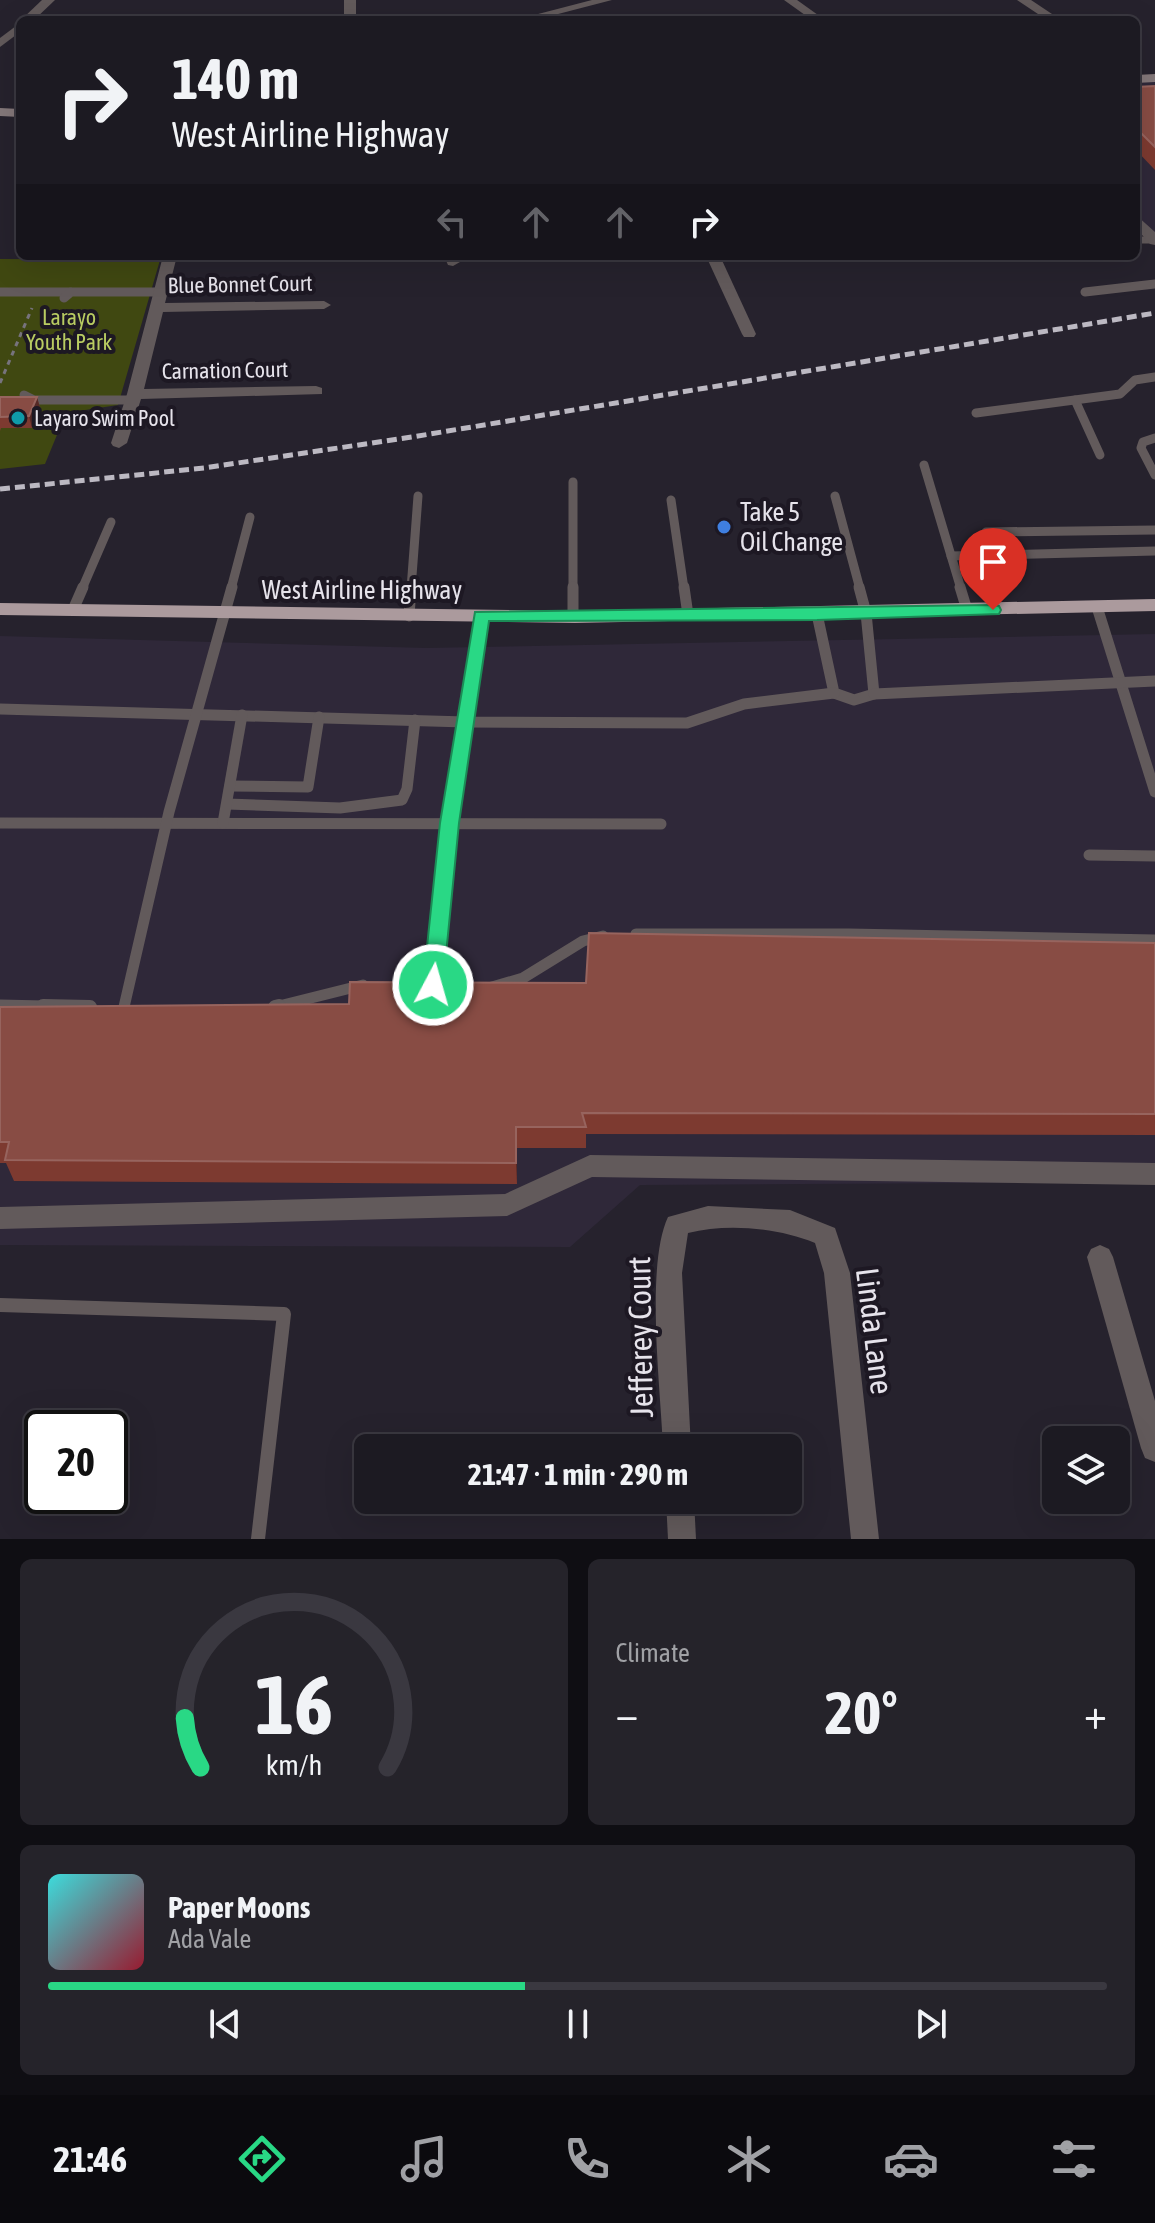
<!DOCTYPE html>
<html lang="en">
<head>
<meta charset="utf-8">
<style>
  :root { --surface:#1c1a22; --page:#25232a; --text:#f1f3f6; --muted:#a0a1a5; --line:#3a3840; --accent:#29d885 }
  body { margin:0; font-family:"Asap Condensed",sans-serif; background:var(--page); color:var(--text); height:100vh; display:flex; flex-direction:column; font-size:30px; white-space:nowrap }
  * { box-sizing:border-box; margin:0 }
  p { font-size:26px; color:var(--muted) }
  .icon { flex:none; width:44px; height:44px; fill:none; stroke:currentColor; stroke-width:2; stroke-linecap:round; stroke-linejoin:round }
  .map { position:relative; height:1539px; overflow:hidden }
  .side { display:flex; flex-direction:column; gap:20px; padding:20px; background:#0f0e13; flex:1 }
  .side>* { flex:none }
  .banner { position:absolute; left:16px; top:16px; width:1124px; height:244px; border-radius:12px; box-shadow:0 8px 32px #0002,0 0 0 2px var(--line); background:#1c1a22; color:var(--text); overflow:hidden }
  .tools { position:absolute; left:1042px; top:1426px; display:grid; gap:16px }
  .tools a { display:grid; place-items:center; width:88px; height:88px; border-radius:12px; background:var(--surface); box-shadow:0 8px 32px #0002,0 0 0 2px var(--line); font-size:40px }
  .speed { position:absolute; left:24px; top:1410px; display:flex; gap:16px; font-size:40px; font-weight:700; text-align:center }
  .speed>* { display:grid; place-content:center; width:104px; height:104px; border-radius:50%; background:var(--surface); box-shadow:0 8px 32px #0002,0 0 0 2px var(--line); line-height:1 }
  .speed .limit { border:4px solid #111; border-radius:12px; background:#fff; color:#111 }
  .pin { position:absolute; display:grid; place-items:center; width:68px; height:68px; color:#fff; margin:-82px -34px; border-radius:50% 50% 50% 0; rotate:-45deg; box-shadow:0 0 8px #0007 }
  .pin .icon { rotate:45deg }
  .me { position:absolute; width:88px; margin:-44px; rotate:6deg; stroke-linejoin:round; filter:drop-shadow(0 0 6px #0008) }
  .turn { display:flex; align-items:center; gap:28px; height:168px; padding:0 24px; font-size:36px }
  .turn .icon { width:104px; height:104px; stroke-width:2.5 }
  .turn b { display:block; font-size:56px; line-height:68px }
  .lanes { display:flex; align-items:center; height:76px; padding:0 24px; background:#0003; justify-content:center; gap:40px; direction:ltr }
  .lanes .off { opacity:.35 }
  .big { font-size:60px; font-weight:700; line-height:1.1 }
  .side .widget { flex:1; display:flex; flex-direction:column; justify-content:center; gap:12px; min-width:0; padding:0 28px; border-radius:12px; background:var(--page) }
  .side .dial { align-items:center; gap:0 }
  .dial svg { height:208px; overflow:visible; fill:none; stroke:var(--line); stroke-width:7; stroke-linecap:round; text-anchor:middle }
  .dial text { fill:var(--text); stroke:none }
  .song { display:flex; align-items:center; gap:24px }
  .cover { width:96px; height:96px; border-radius:12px; background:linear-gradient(135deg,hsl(180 70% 55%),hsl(350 70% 35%)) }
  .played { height:8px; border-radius:4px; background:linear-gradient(90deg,var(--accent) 45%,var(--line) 45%) }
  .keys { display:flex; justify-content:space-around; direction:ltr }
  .heat { display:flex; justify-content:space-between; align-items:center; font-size:44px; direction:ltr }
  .side .tiles { flex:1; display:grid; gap:20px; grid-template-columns:1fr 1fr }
  .widget:last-child { grid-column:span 2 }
  .trip { position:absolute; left:354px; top:1434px; width:448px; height:80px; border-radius:12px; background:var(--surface); box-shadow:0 8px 32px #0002,0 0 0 2px var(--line); font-weight:700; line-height:80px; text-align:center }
  .dock { display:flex; height:128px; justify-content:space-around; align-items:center; background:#0b0a0e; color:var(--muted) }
  .dock .icon { width:56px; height:56px }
  .dock .on { color:var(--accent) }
  .dock b { font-size:36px; color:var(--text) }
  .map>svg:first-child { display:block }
  .built { fill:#2f2839 }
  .green { fill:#404811 }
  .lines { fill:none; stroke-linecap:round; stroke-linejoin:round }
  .path { stroke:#77737d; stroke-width:3; stroke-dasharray:5 5; stroke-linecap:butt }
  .service-far3 { stroke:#625a5b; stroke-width:7 }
  .service-far2 { stroke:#625a5b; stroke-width:9 }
  .service-far1 { stroke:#625a5b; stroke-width:11 }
  .service { stroke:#625a5b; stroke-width:14 }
  .minor { fill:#625a5b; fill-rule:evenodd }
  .tertiary { fill:#625a5b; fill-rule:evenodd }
  .secondary { fill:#84787a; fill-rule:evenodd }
  .trunk { fill:#ab9a9d; fill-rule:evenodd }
  .rail { stroke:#bcb9c2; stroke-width:5; stroke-dasharray:10 5; stroke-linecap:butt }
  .wall { fill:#7d3a30 }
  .shaded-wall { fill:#552926 }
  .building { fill:#884c44; stroke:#97645e; stroke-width:2 }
  .route { fill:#29d885; stroke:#1b8c56; stroke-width:2 }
  .culture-dot { fill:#0f9aa8; stroke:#1d1823; stroke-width:3 }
  .shop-dot { fill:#3f7fe0; stroke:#1d1823; stroke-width:3 }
  .labels { text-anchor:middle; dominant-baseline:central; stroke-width:8; stroke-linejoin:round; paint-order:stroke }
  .far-street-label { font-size:22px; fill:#e6e3eb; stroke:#1d1823 }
  .far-park-label { font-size:22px; fill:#b9cc62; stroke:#1d1823 }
  .far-poi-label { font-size:22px; fill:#e6e3eb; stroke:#1d1823; text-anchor:start }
  .poi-label { font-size:26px; fill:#e6e3eb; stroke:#1d1823; text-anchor:start }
  .street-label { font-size:26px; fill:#e6e3eb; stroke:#1d1823 }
  .near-street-label { font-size:32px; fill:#e6e3eb; stroke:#1d1823 }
</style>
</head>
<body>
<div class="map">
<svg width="1155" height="1539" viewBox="0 0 1155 1539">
  <rect width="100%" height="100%" fill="#26222d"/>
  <!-- built -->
  <g class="built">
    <path d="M1155 78V241L1136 219V79Z"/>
    <path d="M1155 634V1182L640 1185 570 1247 0 1245V636L426 648Z"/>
  </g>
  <!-- green -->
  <path class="green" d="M0 259 160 260 118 405 66 413 45 464 0 469Z"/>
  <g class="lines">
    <!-- path -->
    <path class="path" d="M0 383 32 308"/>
    <!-- service-far3 -->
    <path class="service-far3" d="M1136 240H1154"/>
    <!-- service-far2 -->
    <g class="service-far2">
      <path d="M0 292H70"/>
      <path d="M1085 292 1155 284"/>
      <path d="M64 298 71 292H160"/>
      <path d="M24 395 34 400H133"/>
      <path d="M1075 400 1100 455"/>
      <path d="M976 413 1120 394 1135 380 1155 377"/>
      <path d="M1155 438 1143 442 1141 448 1155 475"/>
      <path d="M924 465 961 589"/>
      <path d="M573 482V589"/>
      <path d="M835 496 860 589"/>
      <path d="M671 500 684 589"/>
      <path d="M994 554 986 532 1155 530"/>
      <path d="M951 556 1155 551"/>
      <path d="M82 589 111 522"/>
      <path d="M231 589 250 517"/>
      <path d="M411 589 418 496"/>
    </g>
    <!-- service-far1 -->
    <g class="service-far1">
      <path d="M573 587V617"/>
      <path d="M684 587 688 615"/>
      <path d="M960 587 967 610"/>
      <path d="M1097 607 1155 792"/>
      <path d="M73 610 83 587"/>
      <path d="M817 614 834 693 854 700 874 694 866 613 859 587"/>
      <path d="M409 616 411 587"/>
      <path d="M874 694 1155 681"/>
      <path d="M0 709 466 722 687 723 744 704 834 693"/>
      <path d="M230 786 308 787 319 717"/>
      <path d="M227 804 340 808 402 800 407 789 415 720"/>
      <path d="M0 823 661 824"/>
      <path d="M223 823 242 715"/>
      <path d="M1089 855 1155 856"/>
      <path d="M636 934H849L1155 940"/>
      <path d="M433 985 450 823 481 616"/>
      <path d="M492 987 523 978 583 941 603 936"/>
      <path d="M0 1005 90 1007"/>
      <path d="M124 1007 169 812 232 587"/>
      <path d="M275 1007 363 985"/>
    </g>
    <!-- service -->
    <g class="service">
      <path d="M43 1006 90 1007"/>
      <path d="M275 1007 279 1006"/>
      <path d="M0 1305 284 1314 258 1539"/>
    </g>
    <!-- minor -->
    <g class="minor">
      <path d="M42 0H55L34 20H21Z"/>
      <rect x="344" y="0" width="12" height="20"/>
      <path d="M592 0H612L535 20H515Z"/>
      <path d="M784 0H797L825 20H812Z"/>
      <path d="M1017 0H1031L1061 20H1047Z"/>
      <path d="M20 23V32L0 47V38Z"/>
      <path d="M163 256H177L165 303 324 301 331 305 324 309 163 312 144 389 316 386 322 388V394L141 399 127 443 119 448 113 446 111 443 127 394Z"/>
      <path d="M444 256H458L460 262 453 266 448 265Z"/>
      <path d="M706 256H720L756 334 754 337H744L742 334Z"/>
      <path d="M590 1155 1155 1163V1185L592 1177 507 1216 0 1229V1207L505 1194Z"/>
      <path d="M708 1206 790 1210 835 1228 850 1273 879 1539H851L824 1273 815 1243C778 1228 728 1223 688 1233L682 1273 691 1448H663C661 1391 645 1266 668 1217Z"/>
      <path d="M1100 1245 1109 1249 1113 1257 1155 1401V1462L1145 1458 1141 1448 1087 1257 1091 1249Z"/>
      <path d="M666 1500H694L696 1539H668Z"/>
    </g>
    <!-- tertiary -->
    <path class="tertiary" d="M1136 215 1155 232V245L1150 244 1136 228Z"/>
    <!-- secondary -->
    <g class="secondary">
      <path d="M1155 74V82L1136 83V75Z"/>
      <path d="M0 108 20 109V117L0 116Z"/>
    </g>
    <!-- trunk -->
    <path class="trunk" d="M1155 599V611L575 623 0 615V603L575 611Z"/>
    <!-- rail -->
    <path class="rail" d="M0 489 204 468 412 437 1155 313"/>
  </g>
  <!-- wall -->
  <g class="wall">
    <path d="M1155 86V170L1136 150V87Z"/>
    <path d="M0 397H37L40 408 32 428H1L0 431Z"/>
    <path d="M1155 943V1135L586 1134V1148H517V1184L14 1181 6 1163H0V1007L349 1004Z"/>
  </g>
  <!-- shaded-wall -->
  <g class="shaded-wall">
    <path d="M37 397 40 408 32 428 29 416Z"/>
    <path d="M516 1127 517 1148V1184L516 1163Z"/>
  </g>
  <!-- building -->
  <g class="building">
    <path d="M1155 86V147L1136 128V87Z"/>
    <path d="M0 397H37L29 416 0 417Z"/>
    <path d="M589 933 1155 943V1114L582 1113 586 1127H516V1163L5 1160 9 1142H0V1007L349 1004 350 982 586 983Z"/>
  </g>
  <!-- route -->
  <path class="route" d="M993 605 999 606 1001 610 999 614 817 620 489 621 459 823 443 985 440 991H426L423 985 440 823 475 612Z"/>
  <!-- markers -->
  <circle class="culture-dot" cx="18" cy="418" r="8"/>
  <circle class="shop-dot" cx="724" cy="527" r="8"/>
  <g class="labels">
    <!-- far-street labels -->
    <g class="far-street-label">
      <text transform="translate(240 284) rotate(-1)">Blue Bonnet Court</text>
      <text transform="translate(225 370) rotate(-1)">Carnation Court</text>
    </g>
    <!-- far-park labels -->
    <g class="far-park-label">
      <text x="69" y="317">Larayo<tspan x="69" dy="25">Youth Park</tspan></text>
    </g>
    <!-- far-poi labels -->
    <g class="far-poi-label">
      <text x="34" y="418">Layaro Swim Pool</text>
    </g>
    <!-- poi labels -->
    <g class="poi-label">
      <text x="740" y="512">Take 5<tspan x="740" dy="30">Oil Change</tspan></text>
    </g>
    <!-- street labels -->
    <g class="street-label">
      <text x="362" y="590">West Airline Highway</text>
    </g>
    <!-- near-street labels -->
    <g class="near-street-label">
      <text transform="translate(875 1331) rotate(83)">Linda Lane</text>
      <text transform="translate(640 1337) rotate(-91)">Jefferey Court</text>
    </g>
  </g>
</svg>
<div class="tools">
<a><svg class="icon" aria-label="layers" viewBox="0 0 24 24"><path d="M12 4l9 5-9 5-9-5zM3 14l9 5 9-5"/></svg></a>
</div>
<div class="speed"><div class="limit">20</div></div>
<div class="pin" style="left:993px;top:610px;background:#d93025"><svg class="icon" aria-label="arrive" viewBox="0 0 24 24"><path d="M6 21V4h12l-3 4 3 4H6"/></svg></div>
<svg class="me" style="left:433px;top:985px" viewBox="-20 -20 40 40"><circle r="17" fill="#29d885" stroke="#fff" stroke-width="3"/><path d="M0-11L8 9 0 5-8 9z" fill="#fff"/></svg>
<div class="trip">21:47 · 1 min · 290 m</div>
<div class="banner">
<div class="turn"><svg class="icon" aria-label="right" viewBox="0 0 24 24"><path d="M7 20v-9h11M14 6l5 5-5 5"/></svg><div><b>140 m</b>West Airline Highway</div></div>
<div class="lanes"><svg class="icon off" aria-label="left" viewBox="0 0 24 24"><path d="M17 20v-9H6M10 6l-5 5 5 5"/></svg><svg class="icon off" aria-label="ahead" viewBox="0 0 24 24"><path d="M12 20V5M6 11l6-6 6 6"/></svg><svg class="icon off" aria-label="ahead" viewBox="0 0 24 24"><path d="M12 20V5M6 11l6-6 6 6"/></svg><svg class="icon" aria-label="right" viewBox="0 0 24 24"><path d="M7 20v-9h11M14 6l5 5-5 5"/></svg></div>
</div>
</div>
<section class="side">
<div class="tiles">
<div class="widget dial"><svg viewBox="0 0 100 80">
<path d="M14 69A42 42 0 1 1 86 69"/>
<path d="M14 69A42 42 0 0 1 8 50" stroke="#29d885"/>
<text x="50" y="56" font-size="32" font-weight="700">16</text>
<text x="50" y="72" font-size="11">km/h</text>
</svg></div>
<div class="widget"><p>Climate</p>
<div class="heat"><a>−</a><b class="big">20°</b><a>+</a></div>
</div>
<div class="widget">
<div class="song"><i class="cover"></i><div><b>Paper Moons</b><p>Ada Vale</p></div></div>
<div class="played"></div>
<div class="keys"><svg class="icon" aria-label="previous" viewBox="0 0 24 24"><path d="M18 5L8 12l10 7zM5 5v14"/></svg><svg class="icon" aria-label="pause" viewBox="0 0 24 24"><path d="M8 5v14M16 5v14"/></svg><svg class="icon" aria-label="next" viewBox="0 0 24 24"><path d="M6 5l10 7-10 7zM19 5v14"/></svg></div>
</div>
</div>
</section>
<nav class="dock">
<b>21:46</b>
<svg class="icon on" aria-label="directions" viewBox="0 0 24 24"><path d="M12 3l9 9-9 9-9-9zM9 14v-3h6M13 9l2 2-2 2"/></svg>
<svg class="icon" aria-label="music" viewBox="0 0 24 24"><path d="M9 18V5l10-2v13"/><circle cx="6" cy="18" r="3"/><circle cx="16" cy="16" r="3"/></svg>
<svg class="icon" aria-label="phone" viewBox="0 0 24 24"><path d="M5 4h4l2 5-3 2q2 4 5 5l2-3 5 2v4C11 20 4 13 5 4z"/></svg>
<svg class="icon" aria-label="climate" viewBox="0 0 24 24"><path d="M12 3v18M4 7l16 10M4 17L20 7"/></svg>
<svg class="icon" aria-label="car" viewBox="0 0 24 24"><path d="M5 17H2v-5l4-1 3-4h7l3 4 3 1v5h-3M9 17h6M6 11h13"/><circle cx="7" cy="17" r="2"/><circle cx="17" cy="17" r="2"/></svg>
<svg class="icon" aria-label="filters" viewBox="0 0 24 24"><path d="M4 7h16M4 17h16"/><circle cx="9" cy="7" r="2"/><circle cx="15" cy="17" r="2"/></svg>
</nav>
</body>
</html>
